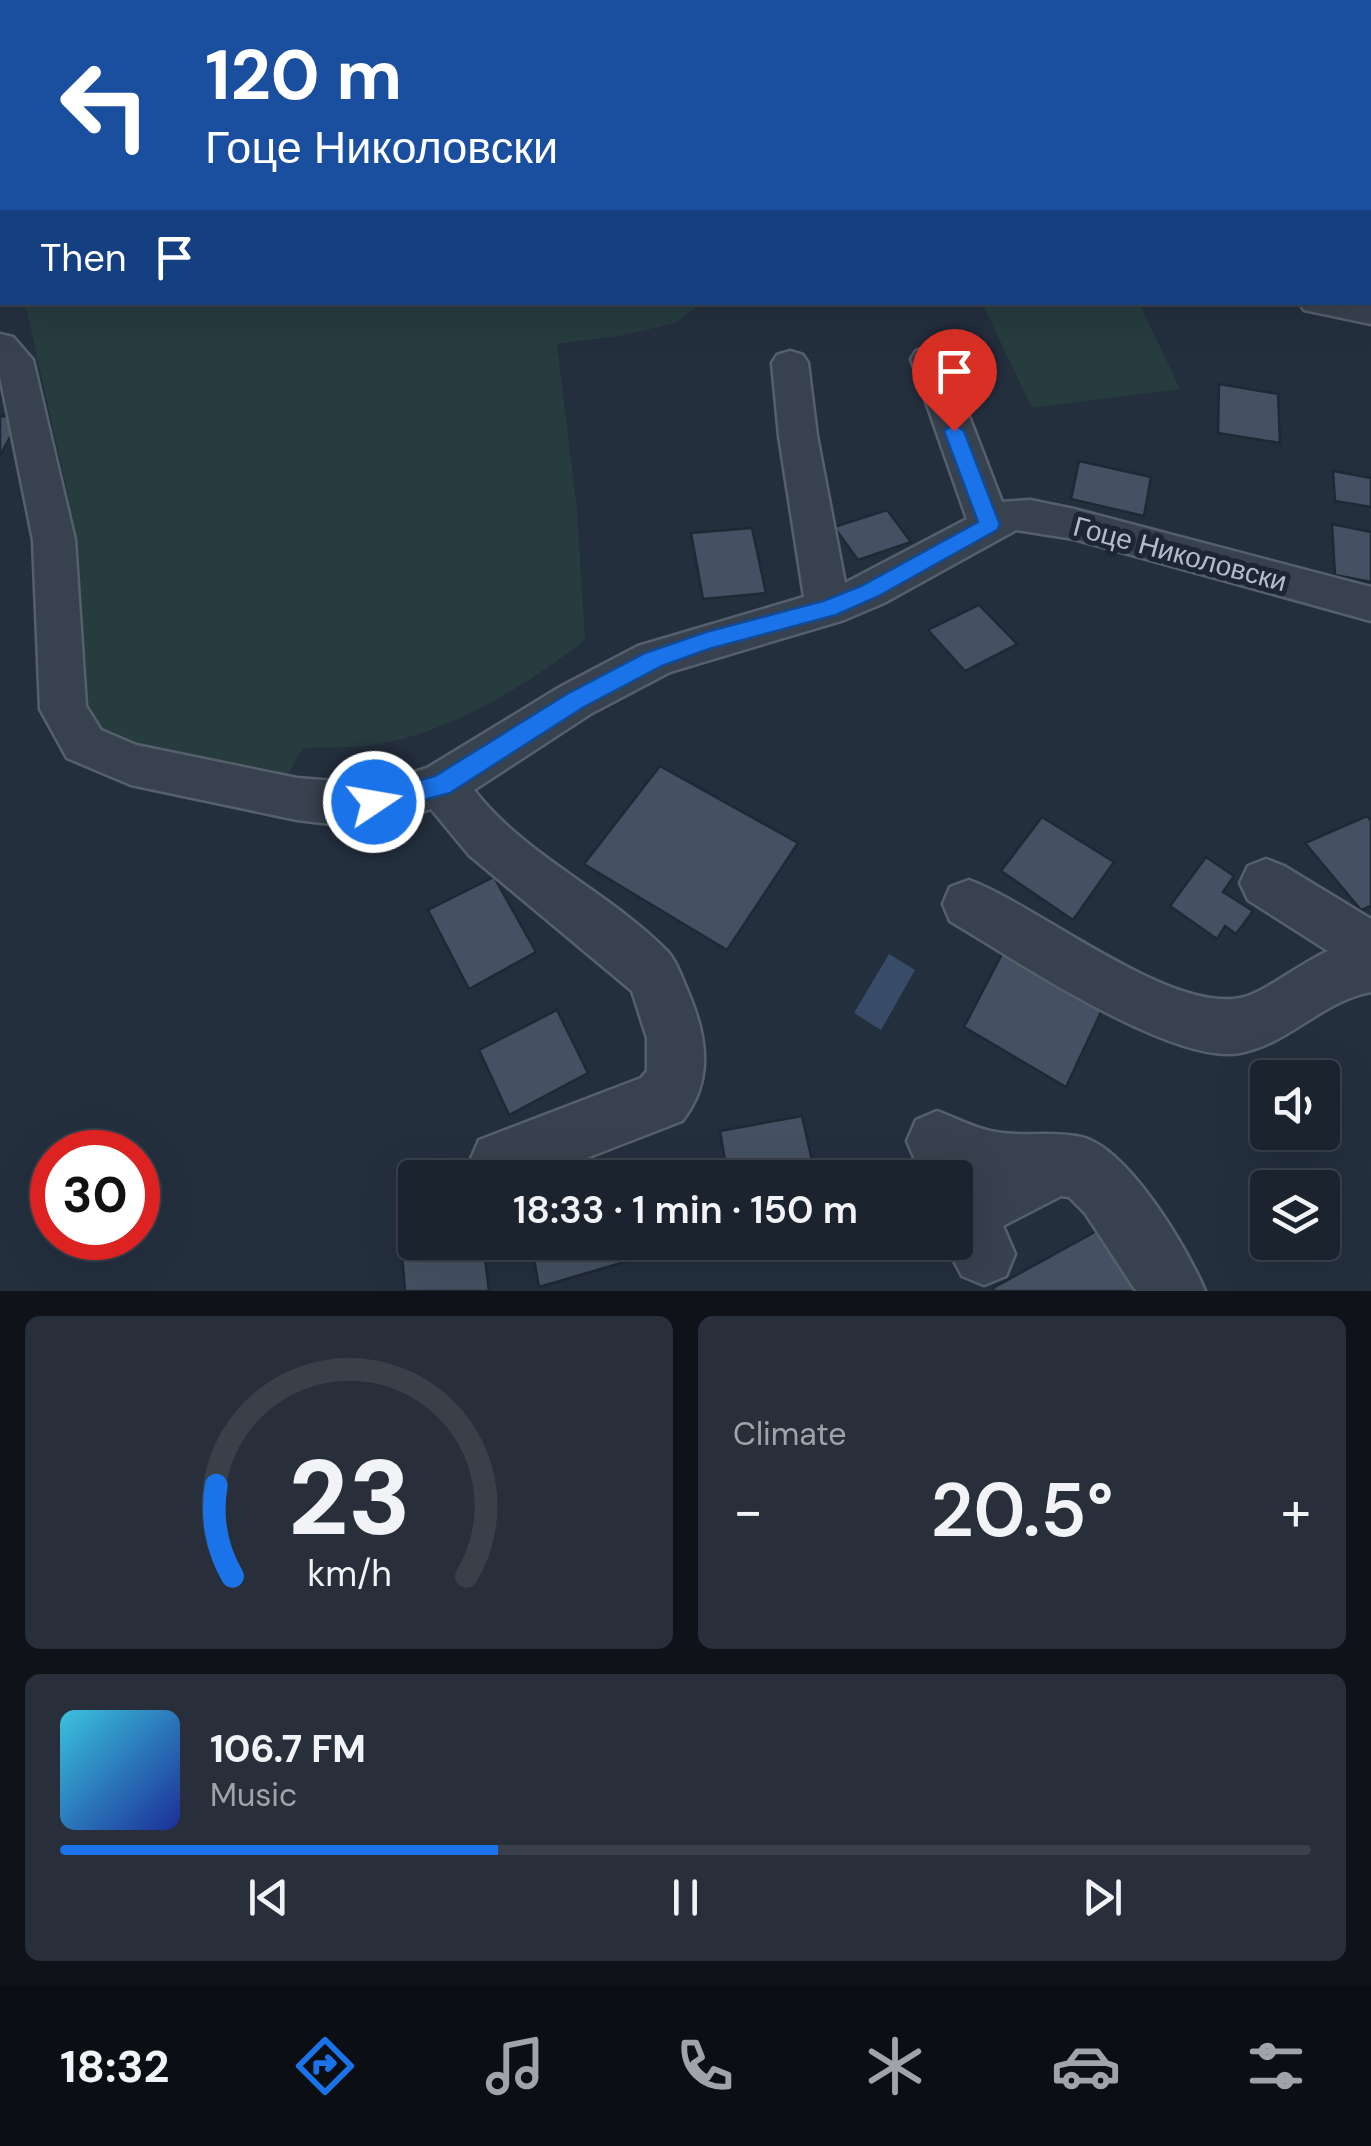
<!DOCTYPE html>
<html lang="en">
<head>
<meta charset="utf-8">
<style>
  :root { --surface:#1b232e; --page:#282f3a; --text:#f1f3f6; --muted:#a0a4aa; --line:#39404a; --accent:#1a73e8 }
  body { margin:0; font-family:"DM Sans",sans-serif; background:var(--page); color:var(--text); height:100vh; display:flex; flex-direction:column; font-size:38px; white-space:nowrap }
  * { box-sizing:border-box; margin:0 }
  p { font-size:32px; color:var(--muted) }
  .icon { flex:none; width:55px; height:55px; fill:none; stroke:currentColor; stroke-width:2; stroke-linecap:round; stroke-linejoin:round }
  .map { position:relative; height:1291px; overflow:hidden }
  .side { display:flex; flex-direction:column; gap:25px; padding:25px; background:#0f1319; flex:1 }
  .side>* { flex:none }
  .top-card { position:absolute; left:0px; top:0px; width:1372px; height:305px; box-shadow:0 10px 40px #0002,0 0 0 2px var(--line); background:#1a4fa0; color:#fff; overflow:hidden }
  .tools { position:absolute; left:1250px; top:1060px; display:grid; gap:20px }
  .tools a { display:grid; place-items:center; width:90px; height:90px; border-radius:10px; background:var(--surface); box-shadow:0 10px 40px #0002,0 0 0 2px var(--line); font-size:50px }
  .speed { position:absolute; left:30px; top:1130px; display:flex; gap:20px; font-size:50px; font-weight:700; text-align:center }
  .speed>* { display:grid; place-content:center; width:130px; height:130px; border-radius:50%; background:var(--surface); box-shadow:0 10px 40px #0002,0 0 0 2px var(--line); line-height:1 }
  .speed .limit { border:15px solid #d22; background:#fff; color:#111 }
  .pin { position:absolute; display:grid; place-items:center; width:85px; height:85px; color:#fff; margin:-102px -42px; border-radius:50% 50% 50% 0; rotate:-45deg; box-shadow:0 0 10px #0007 }
  .pin .icon { rotate:45deg }
  .me { position:absolute; width:110px; margin:-55px; rotate:78deg; stroke-linejoin:round; filter:drop-shadow(0 0 8px #0008) }
  .turn { display:flex; align-items:center; gap:35px; height:210px; padding:0 40px; font-size:45px }
  .turn .icon { width:130px; height:130px; stroke-width:2.5 }
  .turn b { display:block; font-size:70px; line-height:85px }
  .then { display:flex; align-items:center; height:95px; padding:0 40px; background:#0003; gap:20px; font-size:38px }
  .big { font-size:75px; font-weight:600; line-height:1.1 }
  .side .tile { flex:1; display:flex; flex-direction:column; justify-content:center; gap:15px; min-width:0; padding:0 35px; border-radius:15px; background:var(--page) }
  .side .dial { align-items:center; gap:0 }
  .dial svg { height:260px; overflow:visible; fill:none; stroke:var(--line); stroke-width:7; stroke-linecap:round; text-anchor:middle }
  .dial text { fill:var(--text); stroke:none }
  .song { display:flex; align-items:center; gap:30px }
  .cover { width:120px; height:120px; border-radius:15px; background:linear-gradient(135deg,hsl(190 70% 55%),hsl(230 70% 35%)) }
  .played { height:10px; border-radius:5px; background:linear-gradient(90deg,var(--accent) 35%,var(--line) 35%) }
  .keys { display:flex; justify-content:space-around; direction:ltr }
  .heat { display:flex; justify-content:space-between; align-items:center; font-size:55px; direction:ltr }
  .side .tiles { flex:1; display:grid; gap:25px; grid-template-columns:1fr 1fr }
  .tile:last-child { grid-column:span 2 }
  .trip { position:absolute; left:398px; top:1160px; width:575px; height:100px; border-radius:10px; background:var(--surface); box-shadow:0 10px 40px #0002,0 0 0 2px var(--line); font-weight:600; line-height:100px; text-align:center }
  .tab-bar { display:flex; height:160px; justify-content:space-around; align-items:center; background:#0b0e12; color:var(--muted) }
  .tab-bar .icon { width:70px; height:70px }
  .tab-bar .active { color:var(--accent) }
  .tab-bar b { font-size:45px; color:var(--text) }
  .map>svg:first-child { display:block }
  .green { fill:#263c3f }
  .water { fill:#394c67 }
  .building { fill:#455162; stroke:#1f2835; stroke-width:2.5 }
  .lines { fill:none; stroke-linecap:round; stroke-linejoin:round }
  .minor-casing { stroke:#565f6c; stroke-width:5 }
  .minor { fill:#38414e; fill-rule:evenodd }
  .route { fill:#1a73e8; stroke:#114b97; stroke-width:2.5 }
  .labels { text-anchor:middle; dominant-baseline:central; stroke-width:10; stroke-linejoin:round; paint-order:stroke }
  .street-label { font-size:28px; fill:#b4bcc9; stroke:#1d2633 }
</style>
</head>
<body>
<div class="map">
<svg width="1371" height="1291" viewBox="0 0 1371 1291">
  <rect width="100%" height="100%" fill="#242f3e"/>
  <!-- green -->
  <g class="green">
    <path d="M0 0H662L2 2 0 262Z"/>
    <path d="M25 303H700L676 323 625 335 557 344 577 510 585 640C524 687 444 737 365 746 344 748 323 747 303 748L280 787 169 758 103 734 85 711 67 490Z"/>
    <path d="M982 303H1139L1180 389 1032 408Z"/>
  </g>
  <!-- water -->
  <path class="water" d="M889 954 915 970 881 1030 854 1013Z"/>
  <!-- building -->
  <g class="building">
    <path d="M1219 384 1278 394 1280 443 1218 433Z"/>
    <path d="M0 416 21 417 0 456Z"/>
    <path d="M1079 461 1151 477 1144 516 1071 499Z"/>
    <path d="M1333 471 1371 478V507L1335 501Z"/>
    <path d="M887 510 911 542 858 560 834 527Z"/>
    <path d="M1332 524 1371 532V582L1335 575Z"/>
    <path d="M752 528 766 593 703 599 691 533Z"/>
    <path d="M979 605 1017 644 965 671 928 630Z"/>
    <path d="M660 766 798 843 727 950 584 864Z"/>
    <path d="M1367 816 1371 821V906L1361 910 1305 843Z"/>
    <path d="M1042 817 1114 862 1073 920 1001 871Z"/>
    <path d="M1206 857 1234 876 1223 892 1253 911 1236 934 1225 926 1217 939 1170 906Z"/>
    <path d="M494 877 536 952 469 989 428 910Z"/>
    <path d="M1002 954 1102 1010 1066 1087 964 1027Z"/>
    <path d="M557 1010 588 1073 509 1115 479 1050Z"/>
    <path d="M802 1116 816 1178H728L720 1131Z"/>
    <path d="M608 1167 610 1178H569Z"/>
    <path d="M415 1226V1242H483L489 1291H405L400 1230Z"/>
    <path d="M1102 1228 1141 1291H994L993 1288Z"/>
    <path d="M531 1242H624L628 1261 539 1287Z"/>
  </g>
  <g class="lines">
    <defs>
      <g id="minor">
        <rect x="794" y="0" width="26" height="2"/>
        <path d="M1179 0H1214L1215 2H1181Z"/>
        <rect x="1370" y="33" width="1" height="16"/>
        <path d="M1299 302H1371V324L1304 310Z"/>
        <path d="M0 334 13 337 33 360 75 540 86 706 101 730 136 745 297 778 348 782 395 778 427 768 560 687 638 646 804 597 779 436 772 363 777 355 790 351 803 355 808 363 817 436 845 583 967 519 911 359 916 351 929 347 942 351 947 359 1002 502 1030 500 1074 509 1371 587V621L1074 539 1016 530 884 603 844 620 670 672 592 713 474 790C526 857 608 891 667 951 677 962 682 978 688 992 707 1036 714 1081 682 1121L535 1178H477L470 1161 479 1140 641 1078 647 1071V1038L632 991 469 855 431 809 395 820 348 826 297 820 131 785 67 758 40 709 33 540 0 376Z"/>
        <path d="M1266 859 1284 866 1371 919V992C1322 1001 1289 1044 1240 1053 1172 1066 1011 957 950 921L943 904 950 887 969 880C1039 906 1167 1012 1240 998 1263 994 1302 962 1328 951L1248 900 1240 883 1248 866Z"/>
        <path d="M937 1111C956 1118 976 1129 996 1132 1023 1137 1054 1131 1081 1137 1127 1147 1188 1249 1205 1291H1136L1085 1213 1069 1197 1061 1196 1003 1226 1015 1254 1006 1276 984 1285 962 1276 944 1242H955V1178L916 1162 907 1141 916 1120Z"/>
      </g>
    </defs>
    <!-- minor casing -->
    <use href="#minor" class="minor-casing"/>
    <!-- minor -->
    <use href="#minor" class="minor"/>
  </g>
  <!-- route -->
  <path class="route" d="M954 424 964 431 1000 525 997 530 877 597 836 615 709 649 662 666 584 707 450 793 374 813 365 810 361 802 365 795 435 776 567 694 645 653 706 632 823 601 861 586 978 522 944 431Z"/>
  <g class="labels">
    <!-- street labels -->
    <g class="street-label">
      <text transform="translate(1180 554) rotate(15)">Гоце Николовски</text>
    </g>
  </g>
</svg>
<div class="tools">
<a><svg class="icon" aria-label="sound" viewBox="0 0 24 24"><path d="M4 9h4l5-4v14l-5-4H4zM17 9q2 3 0 6"/></svg></a>
<a><svg class="icon" aria-label="layers" viewBox="0 0 24 24"><path d="M12 4l9 5-9 5-9-5zM3 14l9 5 9-5"/></svg></a>
</div>
<div class="speed"><div class="limit">30</div></div>
<div class="pin" style="left:954px;top:431px;background:#d93025"><svg class="icon" aria-label="arrive" viewBox="0 0 24 24"><path d="M6 21V4h12l-3 4 3 4H6"/></svg></div>
<svg class="me" style="left:374px;top:802px" viewBox="-20 -20 40 40"><circle r="17" fill="#1a73e8" stroke="#fff" stroke-width="3"/><path d="M0-11L8 9 0 5-8 9z" fill="#fff"/></svg>
<div class="trip">18:33 · 1 min · 150 m</div>
<div class="top-card">
<div class="turn"><svg class="icon" aria-label="left" viewBox="0 0 24 24"><path d="M17 20v-9H6M10 6l-5 5 5 5"/></svg><div><b>120 m</b>Гоце Николовски</div></div>
<div class="then">Then<svg class="icon" aria-label="arrive" viewBox="0 0 24 24"><path d="M6 21V4h12l-3 4 3 4H6"/></svg></div>
</div>
</div>
<section class="side">
<div class="tiles">
<div class="tile dial"><svg viewBox="0 0 100 80">
<path d="M14 69A42 42 0 1 1 86 69"/>
<path d="M14 69A42 42 0 0 1 9 41" stroke="#1a73e8"/>
<text x="50" y="56" font-size="32" font-weight="700">23</text>
<text x="50" y="72" font-size="11">km/h</text>
</svg></div>
<div class="tile"><p>Climate</p>
<div class="heat"><a>−</a><b class="big">20.5°</b><a>+</a></div>
</div>
<div class="tile">
<div class="song"><i class="cover"></i><div><b>106.7 FM</b><p>Music</p></div></div>
<div class="played"></div>
<div class="keys"><svg class="icon" aria-label="previous" viewBox="0 0 24 24"><path d="M18 5L8 12l10 7zM5 5v14"/></svg><svg class="icon" aria-label="pause" viewBox="0 0 24 24"><path d="M8 5v14M16 5v14"/></svg><svg class="icon" aria-label="next" viewBox="0 0 24 24"><path d="M6 5l10 7-10 7zM19 5v14"/></svg></div>
</div>
</div>
</section>
<nav class="tab-bar">
<b>18:32</b>
<svg class="icon active" aria-label="directions" viewBox="0 0 24 24"><path d="M12 3l9 9-9 9-9-9zM9 14v-3h6M13 9l2 2-2 2"/></svg>
<svg class="icon" aria-label="music" viewBox="0 0 24 24"><path d="M9 18V5l10-2v13"/><circle cx="6" cy="18" r="3"/><circle cx="16" cy="16" r="3"/></svg>
<svg class="icon" aria-label="phone" viewBox="0 0 24 24"><path d="M5 4h4l2 5-3 2q2 4 5 5l2-3 5 2v4C11 20 4 13 5 4z"/></svg>
<svg class="icon" aria-label="climate" viewBox="0 0 24 24"><path d="M12 3v18M4 7l16 10M4 17L20 7"/></svg>
<svg class="icon" aria-label="car" viewBox="0 0 24 24"><path d="M5 17H2v-5l4-1 3-4h7l3 4 3 1v5h-3M9 17h6M6 11h13"/><circle cx="7" cy="17" r="2"/><circle cx="17" cy="17" r="2"/></svg>
<svg class="icon" aria-label="filters" viewBox="0 0 24 24"><path d="M4 7h16M4 17h16"/><circle cx="9" cy="7" r="2"/><circle cx="15" cy="17" r="2"/></svg>
</nav>
</body>
</html>
